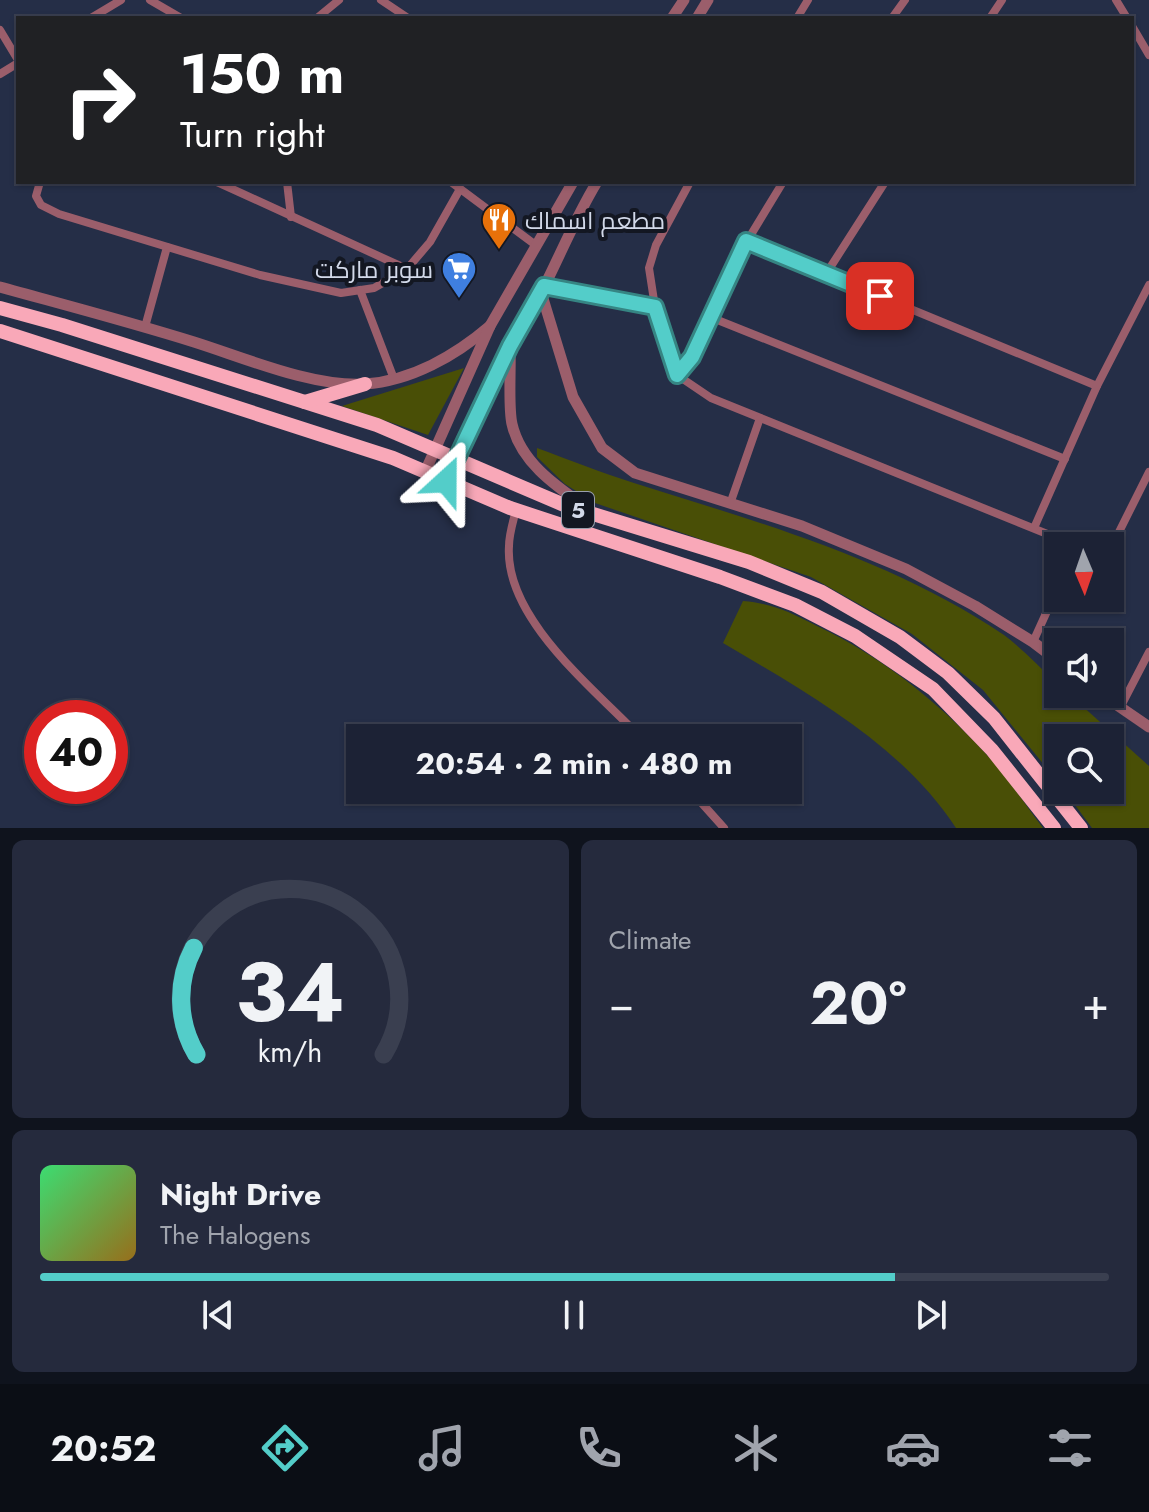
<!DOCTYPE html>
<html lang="en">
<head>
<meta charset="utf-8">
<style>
  :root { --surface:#1c2235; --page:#252a3d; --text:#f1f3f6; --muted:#a0a4ad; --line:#3a3f50; --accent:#53cdc9 }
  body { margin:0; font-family:Jost,Cairo,sans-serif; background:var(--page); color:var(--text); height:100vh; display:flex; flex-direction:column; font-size:30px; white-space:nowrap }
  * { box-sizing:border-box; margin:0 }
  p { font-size:26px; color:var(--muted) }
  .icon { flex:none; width:44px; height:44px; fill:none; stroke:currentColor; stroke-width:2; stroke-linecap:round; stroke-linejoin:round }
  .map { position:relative; height:828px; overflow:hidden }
  .side { display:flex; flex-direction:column; gap:12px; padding:12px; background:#0f131d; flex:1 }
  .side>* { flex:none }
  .hud { position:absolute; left:16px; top:16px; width:1118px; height:168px; border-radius:0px; box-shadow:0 2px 6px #0004,0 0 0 2px var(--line); background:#202124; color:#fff; overflow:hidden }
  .needle { width:52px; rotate:178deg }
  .controls { position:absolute; left:1044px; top:532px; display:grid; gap:16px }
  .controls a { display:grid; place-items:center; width:80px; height:80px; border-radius:0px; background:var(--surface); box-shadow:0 2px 6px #0004,0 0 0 2px var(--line); font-size:40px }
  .speed { position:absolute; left:24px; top:700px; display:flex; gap:16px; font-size:40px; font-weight:700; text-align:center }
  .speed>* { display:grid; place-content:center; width:104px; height:104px; border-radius:50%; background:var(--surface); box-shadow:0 2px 6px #0004,0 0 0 2px var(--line); line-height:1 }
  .speed .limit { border:12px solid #d22; background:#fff; color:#111 }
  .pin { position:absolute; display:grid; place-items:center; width:68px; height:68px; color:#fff; margin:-34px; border-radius:16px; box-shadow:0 4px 12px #0006 }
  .me { position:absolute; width:88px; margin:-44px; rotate:24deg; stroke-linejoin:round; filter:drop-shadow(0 0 6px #0008) }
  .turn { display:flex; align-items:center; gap:28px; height:168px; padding:0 32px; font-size:36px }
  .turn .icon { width:104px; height:104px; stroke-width:2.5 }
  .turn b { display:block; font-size:56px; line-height:68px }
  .big { font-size:60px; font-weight:700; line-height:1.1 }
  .side .tile { flex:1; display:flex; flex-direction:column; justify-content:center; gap:12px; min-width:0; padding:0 28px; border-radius:12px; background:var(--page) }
  .side .dial { align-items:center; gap:0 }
  .dial svg { height:208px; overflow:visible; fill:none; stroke:var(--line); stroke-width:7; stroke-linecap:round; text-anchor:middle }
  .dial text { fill:var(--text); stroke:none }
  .song { display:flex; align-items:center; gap:24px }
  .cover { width:96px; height:96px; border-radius:12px; background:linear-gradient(135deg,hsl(140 70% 55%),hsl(40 70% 35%)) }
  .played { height:8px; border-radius:4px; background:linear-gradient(90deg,var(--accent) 80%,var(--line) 80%) }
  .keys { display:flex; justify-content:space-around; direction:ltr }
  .heat { display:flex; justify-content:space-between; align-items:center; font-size:44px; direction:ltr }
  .side .tiles { flex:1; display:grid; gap:12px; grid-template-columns:1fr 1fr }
  .tile:last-child { grid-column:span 2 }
  .trip { position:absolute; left:346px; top:724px; width:456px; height:80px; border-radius:0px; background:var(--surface); box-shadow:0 2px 6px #0004,0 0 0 2px var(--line); font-weight:700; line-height:80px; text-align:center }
  .dock { display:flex; height:128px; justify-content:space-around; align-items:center; background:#0b0e15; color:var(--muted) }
  .dock .icon { width:56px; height:56px }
  .dock .on { color:var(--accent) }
  .dock b { font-size:36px; color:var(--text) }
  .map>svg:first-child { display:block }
  .green { fill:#494f06 }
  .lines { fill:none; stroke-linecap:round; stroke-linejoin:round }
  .service { stroke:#9b5e6b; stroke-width:4 }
  .minor { stroke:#9b5e6b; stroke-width:8 }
  .tertiary { stroke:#9b5e6b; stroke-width:11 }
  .trunk { stroke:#f9a8b8; stroke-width:14 }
  .route-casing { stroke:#368583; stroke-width:20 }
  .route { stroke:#53cdc9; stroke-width:14 }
  .labels { text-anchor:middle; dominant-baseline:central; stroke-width:8; stroke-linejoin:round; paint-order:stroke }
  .shield { fill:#131722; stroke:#999fad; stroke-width:2 }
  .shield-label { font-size:22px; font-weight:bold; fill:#d2d9e9 }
  .poi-label { font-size:24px; fill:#d2d9e9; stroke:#131722; text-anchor:start }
</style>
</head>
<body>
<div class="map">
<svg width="1149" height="828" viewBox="0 0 1149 828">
  <rect width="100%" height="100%" fill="#252e47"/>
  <!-- green -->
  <g class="green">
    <path d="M464 368 428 435 342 406Z"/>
    <path d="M537 448C570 460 602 473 634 483 761 523 893 560 1004 635 1023 649 1040 668 1058 684V694H1069L1149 766V828H1092L1064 790H1110V738H1058V782L983 690 912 634 811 577 595 503 565 484 537 457Z"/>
    <path d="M743 601C775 604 789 612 817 626 885 658 946 708 995 764 1012 784 1027 807 1043 828H956C902 745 806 692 723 643Z"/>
  </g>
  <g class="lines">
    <!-- service -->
    <path class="service" d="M547 286 655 307"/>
    <!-- minor -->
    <g class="minor">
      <path d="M150 0 181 18"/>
      <path d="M381 0 408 18"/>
      <path d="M1116 0 1127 18"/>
      <path d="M91 18 121 0"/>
      <path d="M317 18 339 0"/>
      <path d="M797 18 808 0"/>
      <path d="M892 18 905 0"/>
      <path d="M990 18 1002 0"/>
      <path d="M1132 26 1149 55"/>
      <path d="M0 30 18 60"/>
      <path d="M0 74 18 63"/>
      <path d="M40 182 36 196 41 205 59 214 260 275 341 293 374 288 407 269 430 242 460 189"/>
      <path d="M217 182 407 269"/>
      <path d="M287 182 291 217"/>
      <path d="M451 182 537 246"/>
      <path d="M690 182 656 245 649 268 655 307 677 375 711 398 1077 546"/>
      <path d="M746 241 1097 386"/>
      <path d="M826 274 885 182"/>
      <path d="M360 290 394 379"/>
      <path d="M710 317 1065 459"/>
      <path d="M145 327 167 247"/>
      <path d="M677 375 692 357 735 261 783 182"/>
      <path d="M730 504 760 418"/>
      <path d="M516 510C513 522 509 534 509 546 504 619 596 690 641 738"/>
      <path d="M1034 528 1097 386 1149 285"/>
      <path d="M1110 550 1149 472"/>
      <path d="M1033 642 1058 587"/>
      <path d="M1120 708 1149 652"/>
      <path d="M690 790 724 828"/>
    </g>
    <!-- tertiary -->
    <g class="tertiary">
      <path d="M672 18 684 0"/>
      <path d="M697 18 708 0"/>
      <path d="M0 287C65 305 130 322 194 342 245 358 312 387 365 384 411 381 455 356 490 326"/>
      <path d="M541 292 573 397 602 448 635 473 802 526 906 569 975 606 1033 642 1058 661"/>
      <path d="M510 349C511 369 508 407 512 424 521 464 559 488 590 510"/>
      <path d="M425 472 490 326 573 182"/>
      <path d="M446 481C472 415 508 355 541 293 560 256 575 218 597 182"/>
      <path d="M1101 694 1149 727"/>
    </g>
    <!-- trunk -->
    <g class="trunk">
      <path d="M0 308 62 325 377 425 564 505 749 562 822 592 900 637 948 673 994 718 1081 828"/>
      <path d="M0 331 393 458 510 508 720 577 795 605 855 636 933 689 992 750 1054 828"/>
      <path d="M305 402 365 384"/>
    </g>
  </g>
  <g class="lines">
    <defs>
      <path id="route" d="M446 481 510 346 544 286 655 307 677 375 692 357 746 241 880 296"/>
    </defs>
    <!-- route casing -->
    <use href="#route" class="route-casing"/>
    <!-- route -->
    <use href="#route" class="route"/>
  </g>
  <!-- icons -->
  <defs>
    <symbol id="restaurant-pin" viewBox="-11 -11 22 30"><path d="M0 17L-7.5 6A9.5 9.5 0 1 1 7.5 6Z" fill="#e8710a" stroke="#131722"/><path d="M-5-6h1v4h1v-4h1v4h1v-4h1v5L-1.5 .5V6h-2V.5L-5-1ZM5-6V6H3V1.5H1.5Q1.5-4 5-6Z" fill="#fff"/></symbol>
    <symbol id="supermarket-pin" viewBox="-11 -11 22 30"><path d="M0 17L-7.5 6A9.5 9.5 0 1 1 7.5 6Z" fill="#3f7fe0" stroke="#131722"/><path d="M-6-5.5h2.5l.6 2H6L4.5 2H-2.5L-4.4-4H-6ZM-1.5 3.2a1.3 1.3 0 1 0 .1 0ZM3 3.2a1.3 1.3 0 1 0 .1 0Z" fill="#fff"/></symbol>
  </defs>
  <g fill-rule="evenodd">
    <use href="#restaurant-pin" x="479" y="200" width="40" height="54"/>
    <use href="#supermarket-pin" x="439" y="249" width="40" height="54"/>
  </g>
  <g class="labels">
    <!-- shield labels -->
    <rect class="shield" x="562" y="492" width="32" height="36" rx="6"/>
    <g class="shield-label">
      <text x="578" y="510">5</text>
    </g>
    <!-- poi labels -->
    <g class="poi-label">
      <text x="525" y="220">مطعم اسماك</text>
      <text x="433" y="269" text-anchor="end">سوبر ماركت</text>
    </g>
  </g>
</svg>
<div class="controls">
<a><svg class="needle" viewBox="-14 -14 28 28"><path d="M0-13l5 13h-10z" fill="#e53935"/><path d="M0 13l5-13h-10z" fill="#a0a4ad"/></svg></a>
<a><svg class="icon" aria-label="sound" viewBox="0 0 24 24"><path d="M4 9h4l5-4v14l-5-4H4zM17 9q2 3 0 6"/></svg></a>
<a><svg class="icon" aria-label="search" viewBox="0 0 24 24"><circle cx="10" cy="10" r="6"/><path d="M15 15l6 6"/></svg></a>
</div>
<div class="speed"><div class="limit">40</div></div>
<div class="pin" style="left:880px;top:296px;background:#d93025"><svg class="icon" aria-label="arrive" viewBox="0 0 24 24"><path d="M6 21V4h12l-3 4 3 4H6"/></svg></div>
<svg class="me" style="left:446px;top:481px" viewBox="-20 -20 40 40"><path d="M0-17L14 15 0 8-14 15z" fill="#53cdc9" stroke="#fff" stroke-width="4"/></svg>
<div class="trip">20:54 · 2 min · 480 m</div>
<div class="hud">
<div class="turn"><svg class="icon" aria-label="right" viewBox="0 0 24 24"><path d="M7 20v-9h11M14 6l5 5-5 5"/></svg><div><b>150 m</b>Turn right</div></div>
</div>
</div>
<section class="side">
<div class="tiles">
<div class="tile dial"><svg viewBox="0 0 100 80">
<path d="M14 69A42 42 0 1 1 86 69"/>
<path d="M14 69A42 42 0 0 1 13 28" stroke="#53cdc9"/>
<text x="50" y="56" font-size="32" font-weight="700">34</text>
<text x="50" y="72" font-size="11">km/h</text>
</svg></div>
<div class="tile"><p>Climate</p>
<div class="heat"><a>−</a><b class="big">20°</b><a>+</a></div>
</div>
<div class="tile">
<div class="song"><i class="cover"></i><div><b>Night Drive</b><p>The Halogens</p></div></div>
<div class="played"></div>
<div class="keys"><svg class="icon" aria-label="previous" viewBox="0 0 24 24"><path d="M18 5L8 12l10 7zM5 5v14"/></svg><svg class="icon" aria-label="pause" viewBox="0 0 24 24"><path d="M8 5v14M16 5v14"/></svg><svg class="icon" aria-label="next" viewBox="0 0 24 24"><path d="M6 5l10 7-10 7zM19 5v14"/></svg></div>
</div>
</div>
</section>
<nav class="dock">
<b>20:52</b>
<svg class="icon on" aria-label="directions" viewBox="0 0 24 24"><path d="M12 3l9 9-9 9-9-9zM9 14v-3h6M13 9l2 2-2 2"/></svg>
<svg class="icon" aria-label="music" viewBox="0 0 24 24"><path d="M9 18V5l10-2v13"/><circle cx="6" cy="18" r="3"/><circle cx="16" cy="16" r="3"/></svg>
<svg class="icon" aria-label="phone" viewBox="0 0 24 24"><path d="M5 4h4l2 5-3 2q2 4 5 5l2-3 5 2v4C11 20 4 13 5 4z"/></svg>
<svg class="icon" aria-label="climate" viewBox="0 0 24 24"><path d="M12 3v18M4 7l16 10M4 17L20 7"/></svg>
<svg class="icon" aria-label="car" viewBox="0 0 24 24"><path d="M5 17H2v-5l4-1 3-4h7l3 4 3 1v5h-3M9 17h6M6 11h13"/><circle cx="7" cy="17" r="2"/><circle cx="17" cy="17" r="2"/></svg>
<svg class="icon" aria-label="filters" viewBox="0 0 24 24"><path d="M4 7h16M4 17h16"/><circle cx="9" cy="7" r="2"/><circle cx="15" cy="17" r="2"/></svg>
</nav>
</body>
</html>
